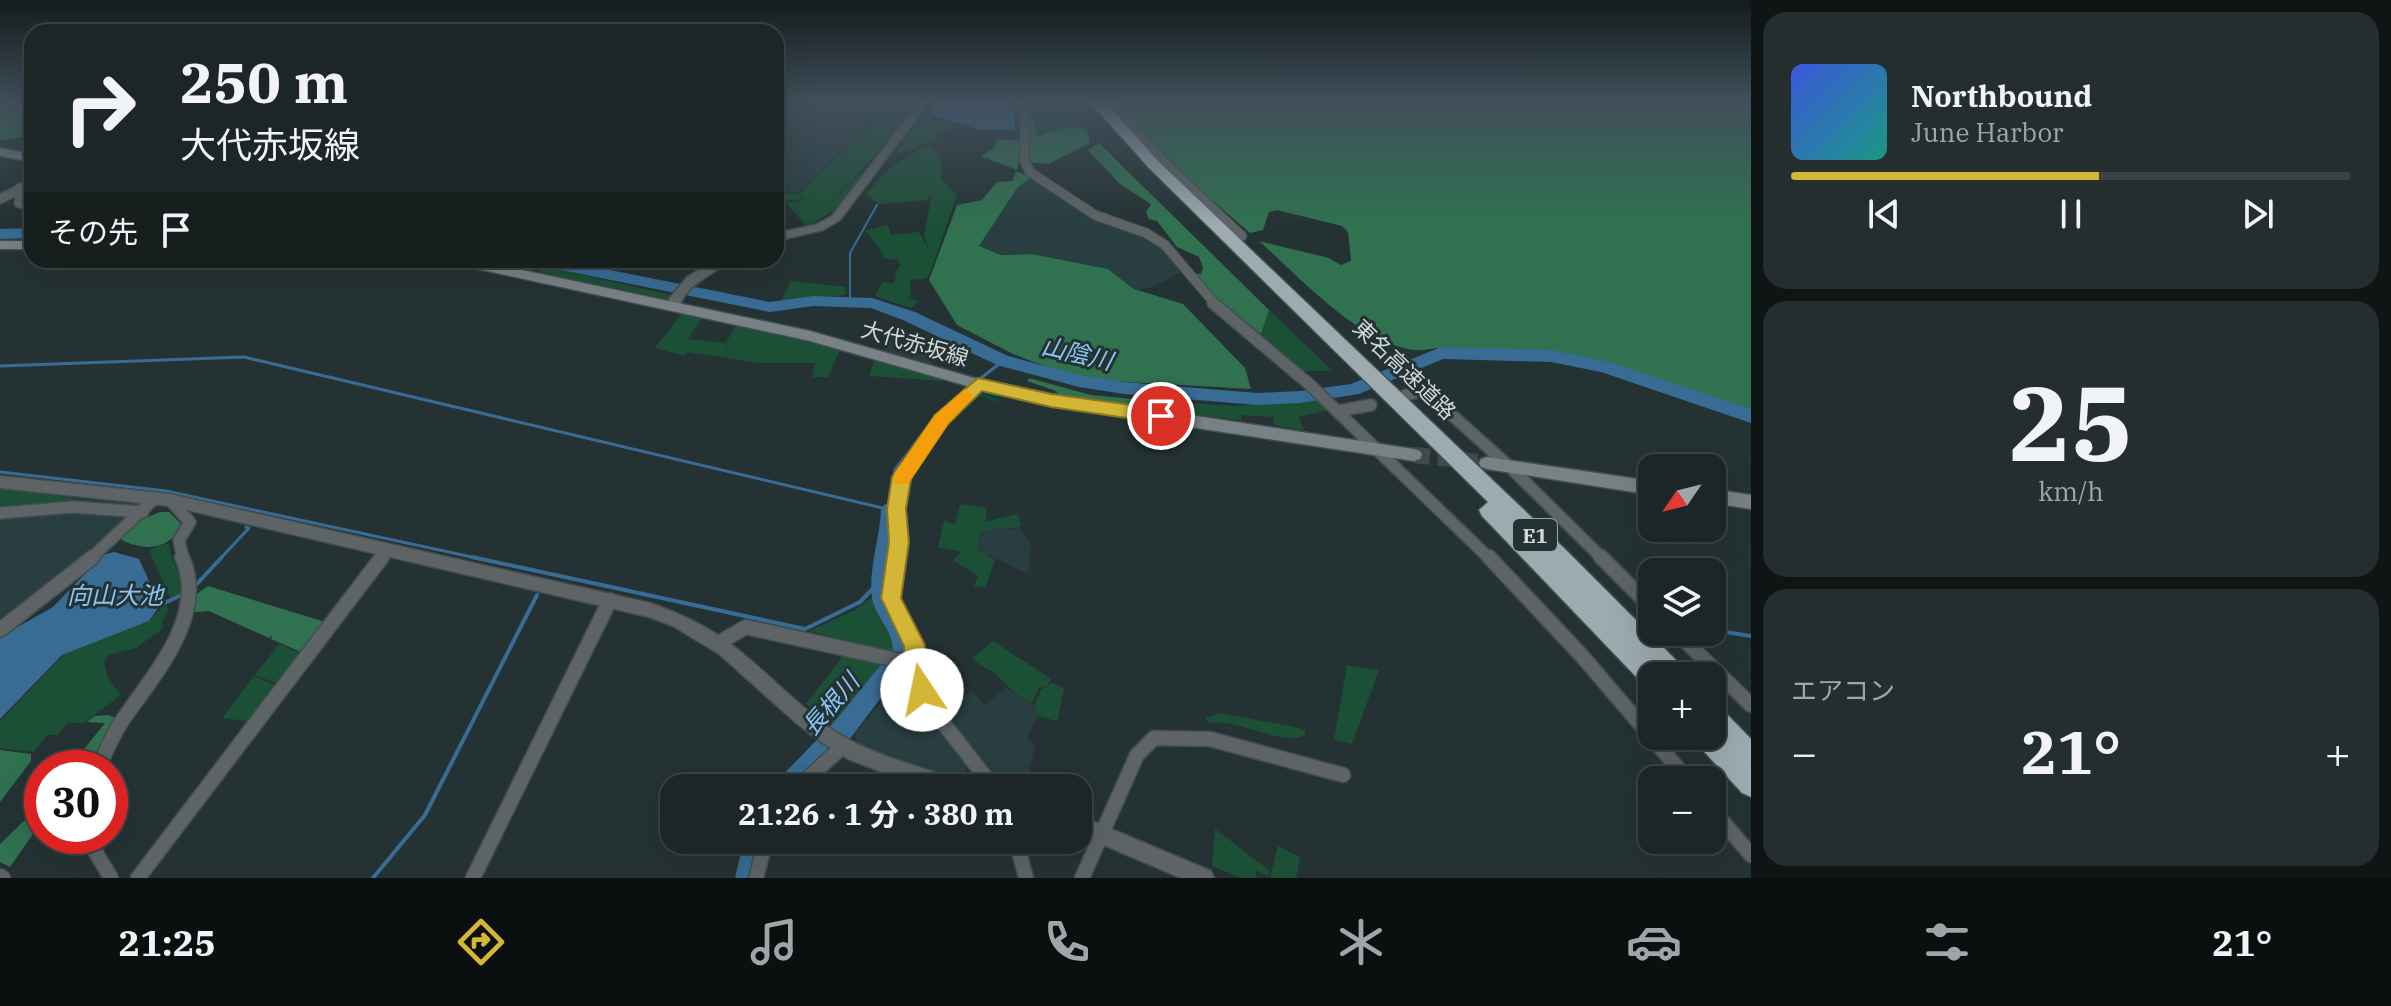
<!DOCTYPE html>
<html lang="ja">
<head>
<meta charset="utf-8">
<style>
  :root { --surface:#1c2626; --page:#252e2e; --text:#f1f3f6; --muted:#a0a5a7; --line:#3a4343; --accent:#d3b635 }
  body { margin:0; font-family:"IBM Plex Serif","Noto Sans JP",serif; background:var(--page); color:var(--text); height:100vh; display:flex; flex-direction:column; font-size:30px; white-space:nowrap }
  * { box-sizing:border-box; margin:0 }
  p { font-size:26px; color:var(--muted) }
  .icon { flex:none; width:44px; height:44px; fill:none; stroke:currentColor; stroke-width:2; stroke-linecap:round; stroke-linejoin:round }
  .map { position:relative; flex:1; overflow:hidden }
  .sheet { display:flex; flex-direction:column; gap:12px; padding:12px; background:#0f1515; width:640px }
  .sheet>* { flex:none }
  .hud { position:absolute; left:24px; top:24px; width:760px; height:244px; border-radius:24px; box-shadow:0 8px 32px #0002,0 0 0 2px var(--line); background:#1c2626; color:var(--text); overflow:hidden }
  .needle { width:52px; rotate:235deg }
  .tools { position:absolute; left:1638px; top:454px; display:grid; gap:16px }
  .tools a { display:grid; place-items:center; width:88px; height:88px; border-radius:16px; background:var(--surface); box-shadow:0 8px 32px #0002,0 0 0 2px var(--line); font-size:40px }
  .speed { position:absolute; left:24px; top:750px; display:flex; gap:16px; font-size:40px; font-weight:700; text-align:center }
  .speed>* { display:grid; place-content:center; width:104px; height:104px; border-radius:50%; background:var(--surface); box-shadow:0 8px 32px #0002,0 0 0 2px var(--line); line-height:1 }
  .speed .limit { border:12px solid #d22; background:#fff; color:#111 }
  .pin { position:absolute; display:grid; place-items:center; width:68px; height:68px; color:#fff; margin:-34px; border:4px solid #fff; border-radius:50%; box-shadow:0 2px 8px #0007 }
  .me { position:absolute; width:88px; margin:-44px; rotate:349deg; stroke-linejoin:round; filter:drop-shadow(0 0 6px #0008) }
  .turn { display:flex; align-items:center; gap:28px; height:168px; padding:0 24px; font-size:36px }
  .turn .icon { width:104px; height:104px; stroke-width:2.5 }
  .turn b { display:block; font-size:56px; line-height:68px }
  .then { display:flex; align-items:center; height:76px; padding:0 24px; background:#0003; gap:16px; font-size:30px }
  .big { font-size:60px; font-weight:700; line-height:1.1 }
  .sheet .card { flex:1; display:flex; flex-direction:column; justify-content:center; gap:12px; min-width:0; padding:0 28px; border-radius:24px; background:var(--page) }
  .sheet .dial { align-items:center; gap:0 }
  .dial b { font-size:104px; line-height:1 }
  .song { display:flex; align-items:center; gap:24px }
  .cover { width:96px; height:96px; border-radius:12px; background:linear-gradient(135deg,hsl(230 70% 55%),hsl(170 70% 35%)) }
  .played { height:8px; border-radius:4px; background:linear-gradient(90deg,var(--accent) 55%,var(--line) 55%) }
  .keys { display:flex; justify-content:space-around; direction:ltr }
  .heat { display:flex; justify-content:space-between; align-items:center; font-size:44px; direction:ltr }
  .trip { position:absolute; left:660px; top:774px; width:432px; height:80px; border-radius:24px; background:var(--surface); box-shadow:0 8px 32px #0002,0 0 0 2px var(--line); font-weight:700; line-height:80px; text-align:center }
  .tab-bar { display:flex; height:128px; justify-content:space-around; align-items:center; background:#0b0f0f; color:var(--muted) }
  .tab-bar .icon { width:56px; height:56px }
  .tab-bar .current { color:var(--accent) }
  .tab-bar b { font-size:36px; color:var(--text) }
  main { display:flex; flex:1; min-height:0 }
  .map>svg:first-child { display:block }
  .built { fill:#283e40 }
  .green { fill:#1c5036 }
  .forest { fill:#307150 }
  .water { fill:#386c95 }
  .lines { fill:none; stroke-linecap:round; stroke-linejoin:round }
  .stream-far2 { stroke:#386c95; stroke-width:2 }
  .stream-far1 { stroke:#386c95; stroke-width:3 }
  .stream { stroke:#386c95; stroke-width:4 }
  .river { fill:#386c95; fill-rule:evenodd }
  .secondary-tunnel { stroke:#3f4b4c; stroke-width:16; stroke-dasharray:16 8; stroke-linecap:butt }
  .minor-far2-casing { stroke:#414d4e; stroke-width:11 }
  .minor-far1-casing { stroke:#414d4e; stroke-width:14 }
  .minor-casing { stroke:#414d4e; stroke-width:17 }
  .tertiary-casing { stroke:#414d4e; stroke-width:3 }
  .secondary-casing { stroke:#414d4e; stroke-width:3 }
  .motorway-casing { stroke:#414d4e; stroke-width:3 }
  .minor-far2 { stroke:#5e6466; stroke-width:9 }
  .minor-far1 { stroke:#5e6466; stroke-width:11 }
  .minor { stroke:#5e6466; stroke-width:14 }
  .tertiary { fill:#5e6466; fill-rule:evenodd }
  .secondary { fill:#788185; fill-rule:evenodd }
  .motorway { fill:#9dabb1; fill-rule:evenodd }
  .wall { fill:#0f4b41 }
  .building { fill:#11574c; stroke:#0c3d35; stroke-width:2 }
  .route { fill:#d3b635; stroke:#897622; stroke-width:2 }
  .slow { fill:#f59e0b }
  .labels { text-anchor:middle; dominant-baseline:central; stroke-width:6; stroke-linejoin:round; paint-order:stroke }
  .shield { fill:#253233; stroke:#9da7a8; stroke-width:2 }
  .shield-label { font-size:20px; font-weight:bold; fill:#d1d9da }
  .street-label { font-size:22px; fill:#d1d9da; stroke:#253233 }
  .water-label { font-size:24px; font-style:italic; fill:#8ac5f5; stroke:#253233 }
</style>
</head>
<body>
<main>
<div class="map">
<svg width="1751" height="878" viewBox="0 0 1751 878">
  <rect width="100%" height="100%" fill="#253233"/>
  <!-- built -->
  <g class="built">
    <path d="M776 102H809L871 122 799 193 776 190Z"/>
    <path d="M815 102H894L873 120Z"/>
    <path d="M1031 177 1158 243 1182 272 1152 287 1137 290 1108 269 1032 254H1001L978 246 1017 188Z"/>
    <path d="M894 326 914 339 932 361 931 365 884 352Z"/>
    <path d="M0 487 81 499 141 504 83 562 0 628Z"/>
    <path d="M1021 528 1031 547 1028 574 977 550 983 531Z"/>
    <path d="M1006 688 1038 708V716L1027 737 1035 746 1026 788H1002L943 714 971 690 985 705Z"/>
    <path d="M887 696 904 726 926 711 970 763 959 782 877 754 856 743 855 733Z"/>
  </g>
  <!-- green -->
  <g class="green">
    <path d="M894 102H896L847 154 898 102H916L881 149 822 212 867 167 836 209 807 227 786 202H800L805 197 798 201 776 198V192L799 194Z"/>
    <path d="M1060 107 1087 129 1064 125 1038 137 1032 118 1048 108Z"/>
    <path d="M922 116 953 124 932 142 893 156Z"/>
    <path d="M923 147H931C942 156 943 166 941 180L957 195 930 273 926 278 910 280 911 296 907 298 919 302 911 308 875 296 883 282 893 284 897 276 894 274 901 265 897 260 883 258V253L865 230 888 225 891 235 919 232 929 249 924 234 932 195 927 200 879 204 866 194 889 169Z"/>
    <path d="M543 266 671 295 668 299 538 273Z"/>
    <path d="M791 281 846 287 845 295 781 301Z"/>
    <path d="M1269 310 1333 371H1304L1261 334Z"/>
    <path d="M684 311 703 316 688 339 725 343 728 353 726 342 737 325 840 350 828 377H812L815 363H757L688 352 684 356 655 348Z"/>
    <path d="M875 358 960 382 869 376Z"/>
    <path d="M1317 398 1328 410 1299 417 1304 430 1274 425V417L1241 415V420L1187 415 1185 403 1238 406Z"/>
    <path d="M0 488 44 492 85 502 0 505Z"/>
    <path d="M960 504 987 508 985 522 1018 514 1021 527 982 531 977 550 995 560 985 588 974 586 978 576 953 560 962 552 938 547 944 521 955 524Z"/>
    <path d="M169 543C170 563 184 574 182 594L171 599 151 555V549Z"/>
    <path d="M877 594C881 616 902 631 897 654L809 631 855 610Z"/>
    <path d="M166 603 168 611 162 621 163 628 136 648 108 655 104 662 108 678 121 695 84 723H67L58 735H47L34 752 0 748V721L64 654 149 621Z"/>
    <path d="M993 641 1051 679 1047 686 1039 688 1032 703C1014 694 1013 691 1000 678 992 669 980 667 972 658Z"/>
    <path d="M279 644 301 654 278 684 255 675Z"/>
    <path d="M843 656 888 665 834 726 806 704Z"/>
    <path d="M1347 665 1379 670 1352 744 1334 740Z"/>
    <path d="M254 676 277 686 248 721 222 718Z"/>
    <path d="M1052 683 1064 688 1057 721 1038 716 1035 704 1041 690Z"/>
    <path d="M1221 713C1249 720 1277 722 1305 730V735C1282 747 1238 718 1209 723L1205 718Z"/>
    <path d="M1215 829 1270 871 1268 876 1257 871 1255 878H1242L1212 866Z"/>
    <path d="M1278 846 1300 857 1296 878H1270Z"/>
  </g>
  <!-- forest -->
  <g class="forest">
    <path d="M0 102H32V136L0 140Z"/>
    <path d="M1115 102H1409L1423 105 1425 102H1751V413L1595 360 1551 353 1435 348C1378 365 1299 276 1259 241L1329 258 1341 265 1351 261 1348 232 1342 226 1277 210 1269 212 1263 230 1250 233 1168 162Z"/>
    <path d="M1032 118 1038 137C1057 129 1067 124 1087 129L1090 143 1048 164 1027 162 1028 119Z"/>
    <path d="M997 139 1022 141 1017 170 981 156 994 148Z"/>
    <path d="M1099 143 1269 310 1261 334 1202 288 1195 274H1201L1203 267 1199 257 1177 247 1157 221 1149 219 1146 212 1151 204 1120 184 1088 150Z"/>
    <path d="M1016 171 1031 177 1017 188 979 246 1001 255 1032 254 1108 269 1134 289 1183 304 1245 368 1251 389 1094 380 1053 369 1013 354 957 325 929 280 957 205 982 200 997 182 1013 181Z"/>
    <path d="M1029 378 1091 395 1183 404 1186 414 1060 397 1056 391 1027 381Z"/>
    <path d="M160 512H169L182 525C169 550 147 551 123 541L121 537 136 522Z"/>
    <path d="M208 586 325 622 301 652 271 639 272 635 269 638 209 611 186 613 194 596Z"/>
    <path d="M108 715 118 719 97 759 90 763 76 759 105 723 87 722 95 716Z"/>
    <path d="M0 750 31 754V761L0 802Z"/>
    <path d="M25 820 38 827 10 867 0 862V844Z"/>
  </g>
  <!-- water -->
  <g class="water">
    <path d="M936 102H1008L1014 107 1015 130H981L932 115 930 111Z"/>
    <path d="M114 552 139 559 160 605 149 621 62 655 0 719V637L53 607 103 555Z"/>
  </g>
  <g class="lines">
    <!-- stream-far2 -->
    <path class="stream-far2" d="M850 302V253L877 205"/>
    <!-- stream-far1 -->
    <g class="stream-far1">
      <path d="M0 366 244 357 891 510 892 500"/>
      <path d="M977 381 1003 361"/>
      <path d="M0 472 166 491 481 559"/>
      <path d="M893 488 895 470 906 455"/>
      <path d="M220 559 249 528 246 527"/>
    </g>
    <!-- stream -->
    <g class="stream">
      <path d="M472 557 805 629 860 602 886 575"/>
      <path d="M194 587 222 557"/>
      <path d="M160 605 184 594"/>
      <path d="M1712 630 1751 636"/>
      <path d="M373 878 425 815 537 595"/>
    </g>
    <!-- river -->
    <g class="river">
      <path d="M32 228V238L0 239V229Z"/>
      <path d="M528 260H560L770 302 813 296 872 298 915 312 1008 356 1079 375 1124 382 1257 393 1300 391 1351 384 1441 347 1551 350 1609 362 1751 409V423L1601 372 1551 362 1443 359 1359 394 1300 403 1257 405 1124 394 1079 387 997 365 903 320 871 308 813 306 770 312 536 265Z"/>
      <path d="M891 502 898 505 901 510 892 594C896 616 914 629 915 653L852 736 802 788H774L778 780 836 720 893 650C893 630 876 618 872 598 868 570 880 538 881 510L884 505Z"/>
      <path d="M744 840H768L761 878H735Z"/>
    </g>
    <!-- secondary-tunnel -->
    <path class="secondary-tunnel" d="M1414 455 1487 463"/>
    <defs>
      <g id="minor-far2">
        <path d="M1018 102 1026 111 1024 160 1030 172 1095 215 1146 233 1165 245 1216 305"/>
        <path d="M1110 102 1164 162 1242 236"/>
        <path d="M20 188 19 203 32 207"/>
        <path d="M0 199 32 183"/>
      </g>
      <g id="minor-far1">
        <path d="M1213 303 1309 384 1490 559"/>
        <path d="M1406 395 1418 392 1433 398 1511 468 1603 559"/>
        <path d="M1338 411 1371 405"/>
        <path d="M170 500 190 522 179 540 183 559"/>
        <path d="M0 513 73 507 143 512"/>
        <path d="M90 559 154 499"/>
        <path d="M381 559 387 551"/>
        <path d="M897 559C900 536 895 512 898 489 903 453 953 409 978 384"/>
      </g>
      <g id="minor">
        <path d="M897 557 891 598 912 637 915 664"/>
        <path d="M1489 557 1582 656 1688 780"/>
        <path d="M1601 557 1652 608"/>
        <path d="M0 630 93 557"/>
        <path d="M1676 632 1751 705"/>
        <path d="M720 642 746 627 915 664 933 710 994 788"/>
        <path d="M98 768C106 752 113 733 124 718 155 673 208 615 182 557"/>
        <path d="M797 788 843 746"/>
        <path d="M1712 809 1751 855"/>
        <path d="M86 836 111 878"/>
        <path d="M1016 840 1026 878"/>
        <path d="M0 876 3 878"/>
        <path d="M138 878 382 557"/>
        <path d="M473 878 610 600"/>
        <path d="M756 878 766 840"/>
        <path d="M1082 878 1137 755 1154 738 1210 739 1343 775"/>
      </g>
      <g id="tertiary">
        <path d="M919 102H929L840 220 823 230 776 241V233L815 225 832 216Z"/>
        <path d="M715 260H730C712 277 687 282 679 308H671L669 299 687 277Z"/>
        <path d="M0 476 170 494 650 603C679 613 707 626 732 645 766 671 795 703 830 728 872 757 915 763 960 782L963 788H923L848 759 818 740 795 722 719 654 673 626 649 617 170 506 0 488Z"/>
        <path d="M1078 815 1211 871 1214 878H1181L1078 834Z"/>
      </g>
      <g id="secondary">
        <path d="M0 148 32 154V162L0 156Z"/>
        <rect x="0" y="241" width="32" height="8"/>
        <path d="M448 260H475L810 331 978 379 1051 394 1414 449 1420 451 1422 455 1420 459 1414 461 1051 406 978 389 810 341 455 264Z"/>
        <path d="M1487 457 1652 481V495L1487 469 1481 467 1479 463 1481 459Z"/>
        <path d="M1712 489 1751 495V509L1712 503Z"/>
      </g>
      <g id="motorway">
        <path d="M1090 102H1105L1159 162 1565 549 1684 668 1687 676H1652V687L1643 684 1482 516 1479 510 1488 502 1149 168Z"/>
        <path d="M1712 704 1721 708 1751 739V797L1742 793 1698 745 1694 736H1712Z"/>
      </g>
    </defs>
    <!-- minor-far2 casing -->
    <use href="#minor-far2" class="minor-far2-casing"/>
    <!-- minor-far1 casing -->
    <use href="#minor-far1" class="minor-far1-casing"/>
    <!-- minor casing -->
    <use href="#minor" class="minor-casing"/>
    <!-- tertiary casing -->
    <use href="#tertiary" class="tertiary-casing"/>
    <!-- secondary casing -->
    <use href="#secondary" class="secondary-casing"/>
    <!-- motorway casing -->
    <use href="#motorway" class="motorway-casing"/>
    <!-- minor-far2 -->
    <use href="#minor-far2" class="minor-far2"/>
    <!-- minor-far1 -->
    <use href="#minor-far1" class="minor-far1"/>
    <!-- minor -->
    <use href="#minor" class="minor"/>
    <!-- tertiary -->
    <use href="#tertiary" class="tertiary"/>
    <!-- secondary -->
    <use href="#secondary" class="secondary"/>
    <!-- motorway -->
    <use href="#motorway" class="motorway"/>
  </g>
  <!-- wall -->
  <path class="wall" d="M980 392H1000V397L997 402 980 396Z"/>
  <!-- building -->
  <path class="building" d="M982 388 1000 392 998 398 980 392Z"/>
  <!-- sky -->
  <linearGradient id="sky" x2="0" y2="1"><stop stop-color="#141c1c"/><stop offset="0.45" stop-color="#404f5b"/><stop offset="1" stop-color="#404f5b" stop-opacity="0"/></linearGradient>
  <rect width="1751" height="225" fill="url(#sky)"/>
  <!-- route -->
  <path class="route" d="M978 378 1051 394 1161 409 1170 416 1161 423 1051 407 982 391 948 424 911 479 906 509 909 542 901 598 925 645 926 664 934 690 930 697 922 700 915 697 904 664V646L881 598 889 542 887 509 892 477 935 415Z"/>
  <!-- slow -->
  <path class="slow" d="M965 389 973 395 971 400 948 424 908 484H894V474L935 415Z"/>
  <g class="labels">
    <!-- shield labels -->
    <rect class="shield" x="1513" y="519" width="44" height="32" rx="6"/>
    <g class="shield-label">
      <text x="1535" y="535">E1</text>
    </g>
    <!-- street labels -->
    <g class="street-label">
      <text transform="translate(915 343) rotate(16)">大代赤坂線</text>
      <text transform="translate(1405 369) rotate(44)">東名高速道路</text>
    </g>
    <!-- water labels -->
    <g class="water-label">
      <text transform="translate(1077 353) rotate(13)">山陰川</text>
      <text x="115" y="595">向山大池</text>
      <text transform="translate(830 704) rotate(-49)">長根川</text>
    </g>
  </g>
</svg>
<div class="tools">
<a><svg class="needle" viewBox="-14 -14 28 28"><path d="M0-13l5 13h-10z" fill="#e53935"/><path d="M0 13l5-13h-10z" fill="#a0a5a7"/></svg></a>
<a><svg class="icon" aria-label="layers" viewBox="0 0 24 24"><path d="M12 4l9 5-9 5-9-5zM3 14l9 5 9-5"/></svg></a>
<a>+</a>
<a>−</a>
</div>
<div class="speed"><div class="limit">30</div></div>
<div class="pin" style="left:1161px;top:416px;background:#d93025"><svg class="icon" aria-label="arrive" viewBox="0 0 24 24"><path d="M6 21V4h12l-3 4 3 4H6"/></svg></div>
<svg class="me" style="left:922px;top:690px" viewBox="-20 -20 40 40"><circle r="19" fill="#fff"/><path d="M0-13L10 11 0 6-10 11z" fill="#d3b635"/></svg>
<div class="trip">21:26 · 1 分 · 380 m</div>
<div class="hud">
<div class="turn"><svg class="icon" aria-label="right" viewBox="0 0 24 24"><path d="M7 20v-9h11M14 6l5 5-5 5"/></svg><div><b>250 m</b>大代赤坂線</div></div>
<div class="then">その先<svg class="icon" aria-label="arrive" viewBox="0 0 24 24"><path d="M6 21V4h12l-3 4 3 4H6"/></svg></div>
</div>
</div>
<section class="sheet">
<div class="card">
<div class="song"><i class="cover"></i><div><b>Northbound</b><p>June Harbor</p></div></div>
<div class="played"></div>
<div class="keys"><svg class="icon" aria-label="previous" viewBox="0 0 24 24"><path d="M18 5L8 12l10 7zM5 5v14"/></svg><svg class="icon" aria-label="pause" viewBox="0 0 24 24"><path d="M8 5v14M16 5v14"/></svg><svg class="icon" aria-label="next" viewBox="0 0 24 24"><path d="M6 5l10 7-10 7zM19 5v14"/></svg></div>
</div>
<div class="card dial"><b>25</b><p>km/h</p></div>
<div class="card"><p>エアコン</p>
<div class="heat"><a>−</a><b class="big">21°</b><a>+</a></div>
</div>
</section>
</main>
<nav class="tab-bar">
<b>21:25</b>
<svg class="icon current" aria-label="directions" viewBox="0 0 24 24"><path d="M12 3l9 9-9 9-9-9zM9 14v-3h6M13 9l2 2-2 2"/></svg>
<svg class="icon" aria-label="music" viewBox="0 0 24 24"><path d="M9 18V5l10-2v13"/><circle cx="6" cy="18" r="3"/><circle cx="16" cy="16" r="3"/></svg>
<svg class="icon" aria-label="phone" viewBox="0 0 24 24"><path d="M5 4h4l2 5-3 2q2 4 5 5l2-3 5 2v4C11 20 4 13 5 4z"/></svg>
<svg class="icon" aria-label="climate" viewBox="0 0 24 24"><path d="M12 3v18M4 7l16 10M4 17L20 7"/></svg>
<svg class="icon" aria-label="car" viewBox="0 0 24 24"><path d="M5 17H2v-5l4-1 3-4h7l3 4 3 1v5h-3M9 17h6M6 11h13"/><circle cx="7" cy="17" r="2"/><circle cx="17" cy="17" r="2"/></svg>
<svg class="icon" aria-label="filters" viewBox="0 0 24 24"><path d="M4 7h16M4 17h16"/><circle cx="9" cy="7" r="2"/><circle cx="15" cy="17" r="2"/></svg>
<b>21°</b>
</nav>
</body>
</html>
